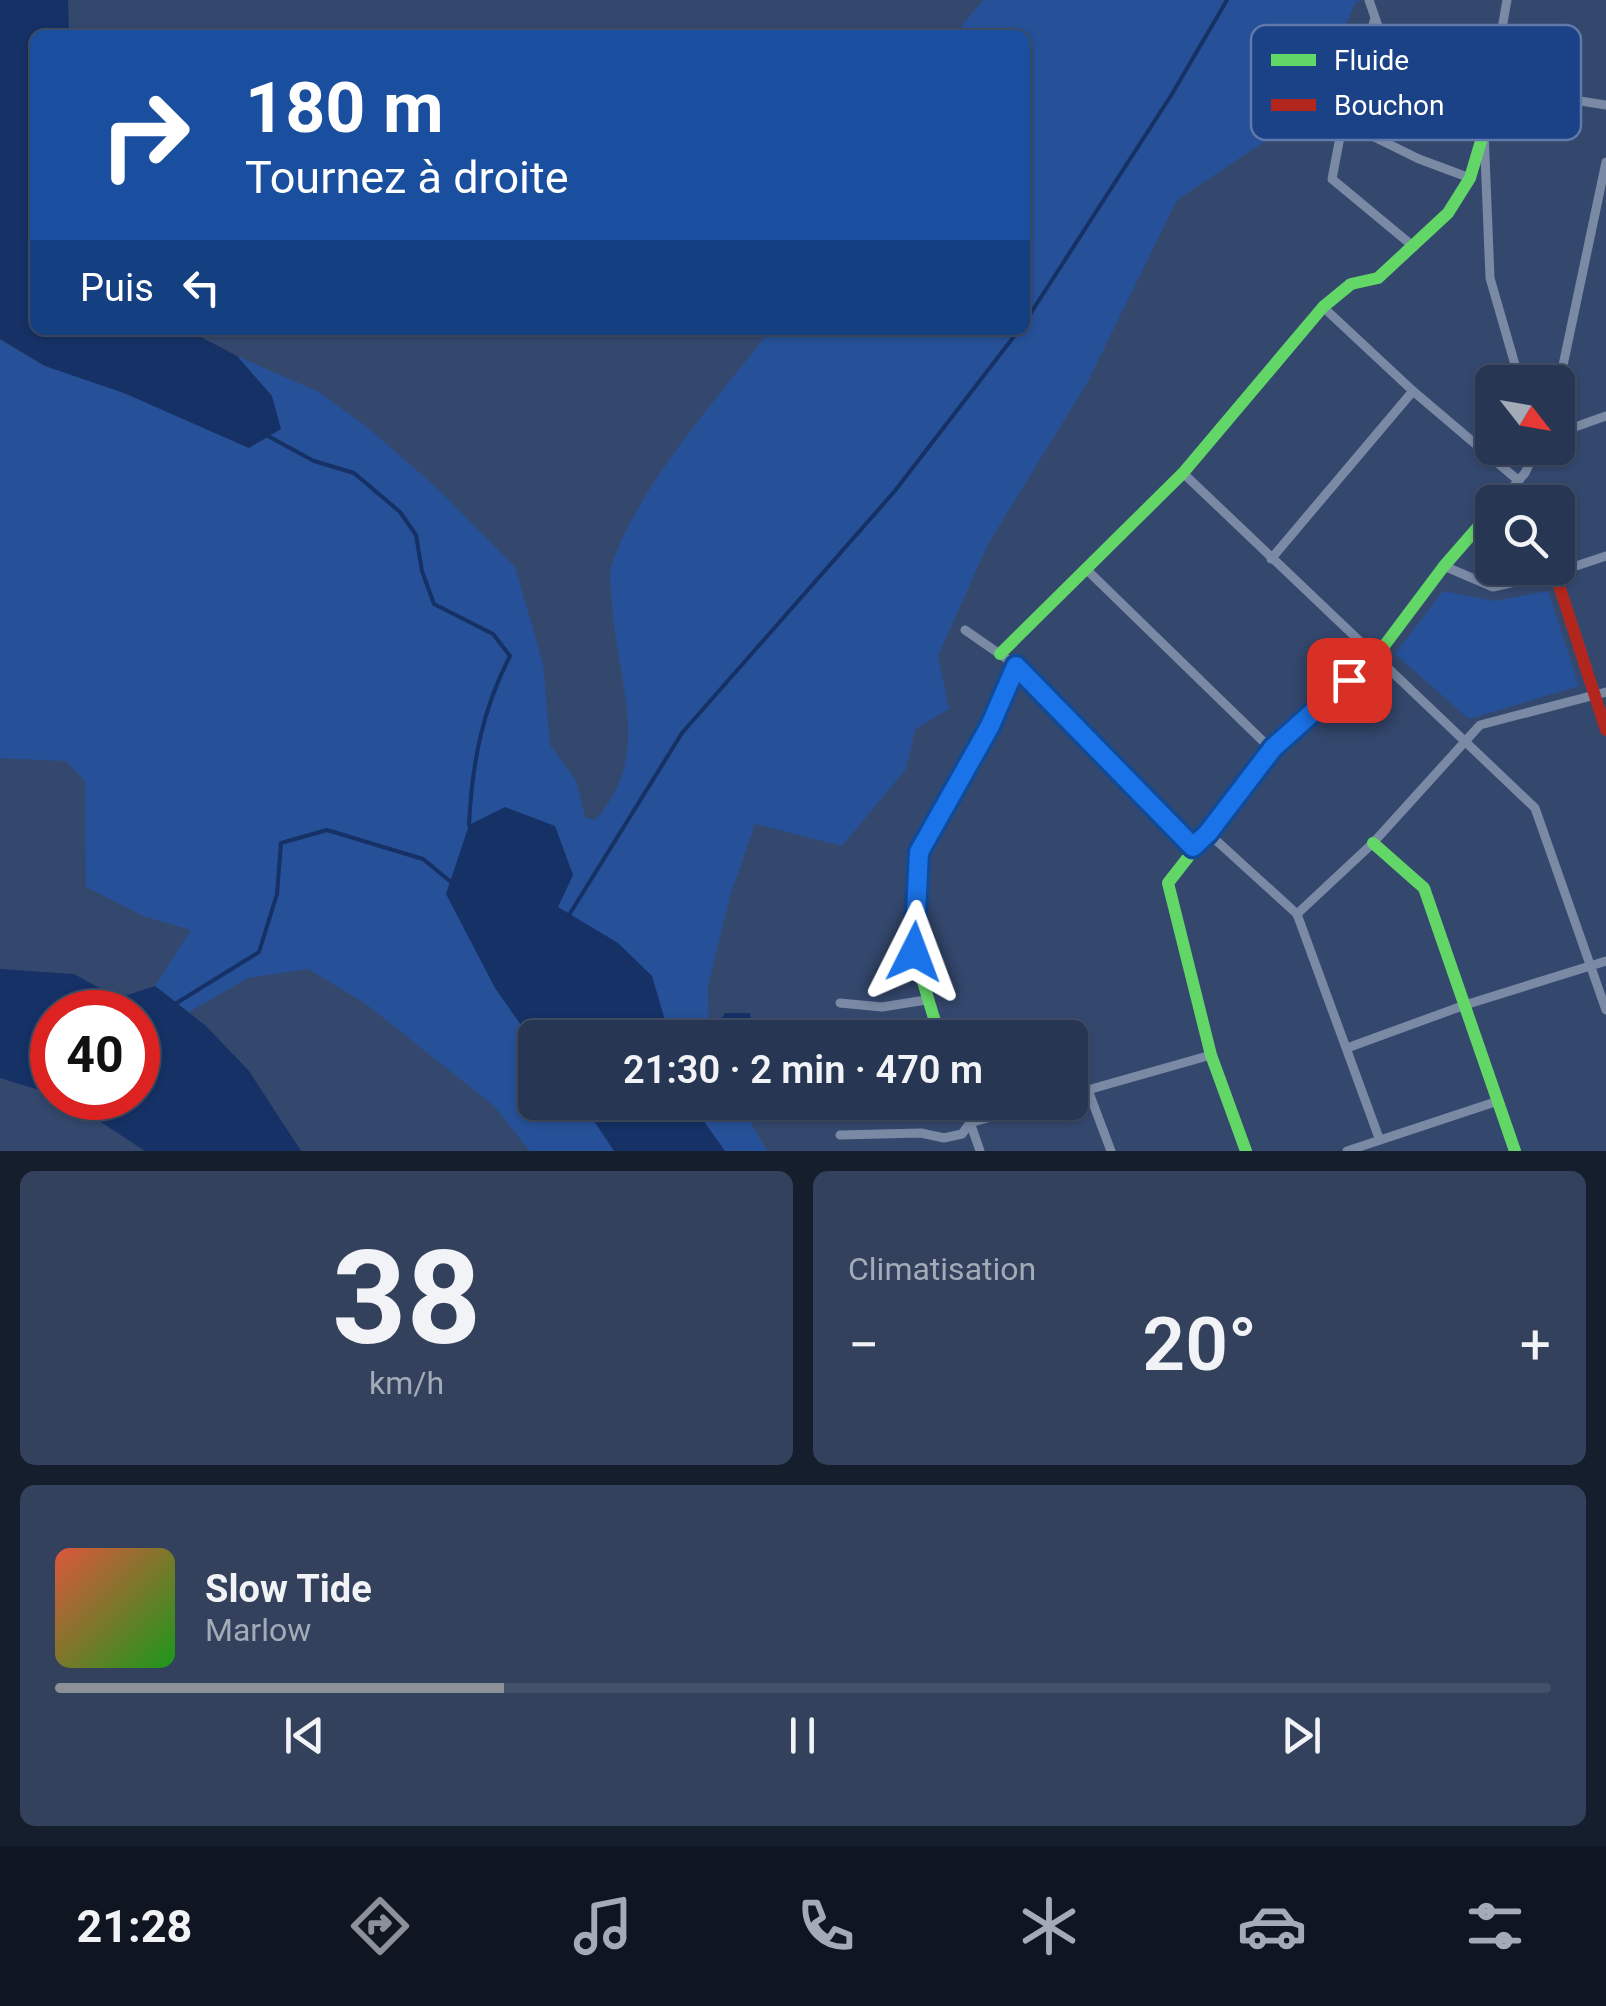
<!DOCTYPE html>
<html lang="fr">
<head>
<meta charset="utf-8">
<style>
  :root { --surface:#273652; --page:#33415c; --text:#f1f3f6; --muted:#a4abb8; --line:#435069; --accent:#8c9099 }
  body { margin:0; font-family:Roboto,sans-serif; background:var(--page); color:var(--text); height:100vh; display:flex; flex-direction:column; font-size:38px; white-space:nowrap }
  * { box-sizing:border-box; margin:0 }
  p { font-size:32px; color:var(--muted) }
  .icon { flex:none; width:55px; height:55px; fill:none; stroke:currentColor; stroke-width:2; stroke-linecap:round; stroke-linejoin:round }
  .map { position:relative; height:1151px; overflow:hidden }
  .drawer { display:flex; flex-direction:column; gap:20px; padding:20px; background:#151e2d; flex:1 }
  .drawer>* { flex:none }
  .guide { position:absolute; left:30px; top:30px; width:1000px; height:305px; border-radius:15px; box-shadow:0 2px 8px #0004,0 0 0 2px var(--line); background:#1a4fa0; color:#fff; overflow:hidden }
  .needle { width:65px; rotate:121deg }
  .buttons { position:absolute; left:1475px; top:365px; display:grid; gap:20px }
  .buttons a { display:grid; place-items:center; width:100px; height:100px; border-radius:15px; background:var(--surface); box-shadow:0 2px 8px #0004,0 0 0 2px var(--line); font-size:50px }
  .speed { position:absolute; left:30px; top:990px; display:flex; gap:20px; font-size:50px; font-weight:700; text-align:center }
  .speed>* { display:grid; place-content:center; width:130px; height:130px; border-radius:50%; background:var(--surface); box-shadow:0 2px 8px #0004,0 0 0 2px var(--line); line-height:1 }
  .speed .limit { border:15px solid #d22; background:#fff; color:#111 }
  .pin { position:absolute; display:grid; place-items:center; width:85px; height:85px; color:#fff; margin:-42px; border-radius:20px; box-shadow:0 5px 15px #0006 }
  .me { position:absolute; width:110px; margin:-55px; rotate:3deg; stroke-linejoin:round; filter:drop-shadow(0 0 8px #0008) }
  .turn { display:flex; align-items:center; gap:35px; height:210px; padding:0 50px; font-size:45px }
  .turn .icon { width:130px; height:130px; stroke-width:2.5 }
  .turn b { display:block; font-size:70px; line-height:85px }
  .then { display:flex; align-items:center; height:95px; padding:0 50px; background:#0003; gap:20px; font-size:38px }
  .big { font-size:75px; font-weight:600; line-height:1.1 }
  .drawer .tile { flex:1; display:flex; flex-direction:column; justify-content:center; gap:15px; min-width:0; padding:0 35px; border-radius:15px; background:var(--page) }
  .drawer .dial { align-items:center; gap:0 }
  .dial b { font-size:130px; line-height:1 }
  .song { display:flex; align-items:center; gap:30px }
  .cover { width:120px; height:120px; border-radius:15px; background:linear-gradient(135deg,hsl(10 70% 55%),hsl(120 70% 35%)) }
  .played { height:10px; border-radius:5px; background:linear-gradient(90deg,var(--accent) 30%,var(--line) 30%) }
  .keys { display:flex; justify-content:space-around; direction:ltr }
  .heat { display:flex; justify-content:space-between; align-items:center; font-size:55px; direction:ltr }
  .drawer .tiles { flex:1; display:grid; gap:20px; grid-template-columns:1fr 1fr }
  .tile:last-child { grid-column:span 2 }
  .trip { position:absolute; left:518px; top:1020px; width:570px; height:100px; border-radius:15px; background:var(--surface); box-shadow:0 2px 8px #0004,0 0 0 2px var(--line); font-weight:600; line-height:100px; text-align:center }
  .tabs { display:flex; height:160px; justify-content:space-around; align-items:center; background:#101621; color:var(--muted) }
  .tabs .icon { width:70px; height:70px }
  .tabs .active { color:var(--accent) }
  .tabs b { font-size:45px; color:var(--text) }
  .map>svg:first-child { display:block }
  .green { fill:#265198 }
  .water { fill:#153165 }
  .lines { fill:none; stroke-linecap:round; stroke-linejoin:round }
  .stream { stroke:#153165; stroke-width:4 }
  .street { stroke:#7a89a4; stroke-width:9 }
  .fast { stroke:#63d668; stroke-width:12 }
  .jam { stroke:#b3261e; stroke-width:12 }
  .route-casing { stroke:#114b97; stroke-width:25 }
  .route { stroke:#1a73e8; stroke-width:18 }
  .key { fill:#1b4186; stroke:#5f7aaa; stroke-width:2.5 }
  .key-label { font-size:28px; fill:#fff }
</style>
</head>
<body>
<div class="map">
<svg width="1606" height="1151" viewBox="0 0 1606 1151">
  <rect width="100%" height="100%" fill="#34486e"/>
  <!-- green -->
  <g class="green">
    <path d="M983 0H1362L1355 3 1307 113 1177 200 1087 383 988 544 938 656 949 709 915 729 906 769 842 846 755 824 730 896 708 986 709 1037 535 1038V1102L739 1103 767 1151H530L494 1106 366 1004 308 969 248 978 189 1012 155 986 191 930 143 916 86 887 85 781 66 761 0 758V340L45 366 124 393 249 448 272 396 237 356 319 392 368 428 438 489 515 567 543 664 550 745 576 780 585 817 595 820C656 755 615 678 612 601 611 590 608 575 612 564 639 485 719 397 770 330H1025V35H954Z"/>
    <path d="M1443 591 1494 601 1548 591 1579 686 1469 719 1395 654Z"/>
  </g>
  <!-- water -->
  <g class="water">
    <path d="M0 0H68L69 35H35V330H184L197 335 237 356 272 396 281 429 249 448 124 393 45 366 0 339Z"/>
    <path d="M505 807 555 826 573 875 558 907 618 943 652 976 670 1037 535 1038V1045L495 988 446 894 469 825Z"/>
    <path d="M0 969 74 974 118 998 155 986 206 1026 249 1071 301 1151H145L64 1098H138V1012H52V1094L0 1078Z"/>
    <path d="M725 1013H750L753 1037H719L718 1023Z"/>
    <path d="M582 1103H691L725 1151H614Z"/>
  </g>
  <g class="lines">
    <!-- stream -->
    <g class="stream">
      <path d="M1025 322 1172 94 1227 0"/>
      <path d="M266 435 314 461 354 473 400 512 416 535 422 571 434 604 493 634 510 656C482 710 472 764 469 825L473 829"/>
      <path d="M569 915 682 733 894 492 1019 330"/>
      <path d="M175 1004 259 952 277 894 281 843 327 830 423 859 451 882"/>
    </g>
    <!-- street -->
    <g class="street">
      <path d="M1369 0 1382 38 1422 65 1490 96"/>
      <path d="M1507 0 1484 131 1490 278 1520 382"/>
      <path d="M1374 21 1358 85 1340 137 1332 179 1414 247"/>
      <path d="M1492 87 1606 105"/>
      <path d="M1344 129 1364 132 1419 159 1470 178"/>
      <path d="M1323 307 1413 391 1519 481"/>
      <path d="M1558 389 1606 162"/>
      <path d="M1558 433 1606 416"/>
      <path d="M1183 473 1535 808 1606 1010"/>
      <path d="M1500 502 1525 473 1537 448"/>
      <path d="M1271 559 1413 391"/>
      <path d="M1444 566 1493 587 1555 573 1606 556"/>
      <path d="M1085 568 1272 750"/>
      <path d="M965 630 1017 666 1193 847"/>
      <path d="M1208 833 1297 914 1379 1138"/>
      <path d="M1297 914 1373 843 1480 725 1606 692"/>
      <path d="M840 1003 882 1007 926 1000"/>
      <path d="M1347 1048 1465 1005 1606 961"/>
      <path d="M1088 1090 1111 1151"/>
      <path d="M1070 1095 1211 1055"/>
      <path d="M963 1102 980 1151"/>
      <path d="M840 1135 921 1133 944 1138 962 1134 970 1123 1043 1102"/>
      <path d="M1347 1151 1498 1101"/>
    </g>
    <!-- fast -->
    <g class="fast">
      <path d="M1000 654 1183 473 1323 307 1351 284 1378 278 1448 213 1470 178 1484 131"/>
      <path d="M1373 843 1424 888 1515 1151"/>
      <path d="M940 1038 914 952 919 852 990 726 1017 666"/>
      <path d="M1246 1151 1211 1055 1168 883 1272 750 1375 658 1444 566 1492 511"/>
    </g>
    <!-- jam -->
    <path class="jam" d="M1555 573 1606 730"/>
  </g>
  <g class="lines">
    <defs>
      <path id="route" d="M914 952 919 852 990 726 1016 666 1193 847 1208 833 1273 748 1349 680"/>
    </defs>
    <!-- route casing -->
    <use href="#route" class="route-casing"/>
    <!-- route -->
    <use href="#route" class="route"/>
  </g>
  <!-- legend -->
  <rect x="1251" y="25" width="330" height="115" rx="15" class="key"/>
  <rect x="1271" y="54" width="45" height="12" fill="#63d668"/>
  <rect x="1271" y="99" width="45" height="12" fill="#b3261e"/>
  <g class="key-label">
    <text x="1334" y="70">Fluide</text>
    <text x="1334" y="115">Bouchon</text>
  </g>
</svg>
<div class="buttons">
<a><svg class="needle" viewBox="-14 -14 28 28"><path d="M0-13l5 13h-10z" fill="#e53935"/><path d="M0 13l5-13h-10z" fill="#a4abb8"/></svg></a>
<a><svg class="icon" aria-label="search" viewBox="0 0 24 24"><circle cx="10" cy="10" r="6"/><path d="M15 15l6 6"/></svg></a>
</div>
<div class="speed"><div class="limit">40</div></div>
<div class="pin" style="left:1349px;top:680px;background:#d93025"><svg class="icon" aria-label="arrive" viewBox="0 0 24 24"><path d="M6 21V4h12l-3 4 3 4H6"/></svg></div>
<svg class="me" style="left:914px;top:952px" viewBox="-20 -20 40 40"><path d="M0-17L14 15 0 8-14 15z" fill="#1a73e8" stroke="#fff" stroke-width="4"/></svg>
<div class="trip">21:30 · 2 min · 470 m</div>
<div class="guide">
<div class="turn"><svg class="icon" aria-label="right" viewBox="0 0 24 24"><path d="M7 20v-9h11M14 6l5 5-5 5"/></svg><div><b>180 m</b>Tournez à droite</div></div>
<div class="then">Puis<svg class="icon" aria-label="left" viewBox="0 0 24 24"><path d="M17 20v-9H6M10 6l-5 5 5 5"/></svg></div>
</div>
</div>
<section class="drawer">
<div class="tiles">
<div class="tile dial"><b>38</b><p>km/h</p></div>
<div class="tile"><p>Climatisation</p>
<div class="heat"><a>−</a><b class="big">20°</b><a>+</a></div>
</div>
<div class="tile">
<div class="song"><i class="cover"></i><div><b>Slow Tide</b><p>Marlow</p></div></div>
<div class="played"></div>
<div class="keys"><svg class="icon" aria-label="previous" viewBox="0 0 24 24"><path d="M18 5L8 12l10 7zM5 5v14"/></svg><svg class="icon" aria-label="pause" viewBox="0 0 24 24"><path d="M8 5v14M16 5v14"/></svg><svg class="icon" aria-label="next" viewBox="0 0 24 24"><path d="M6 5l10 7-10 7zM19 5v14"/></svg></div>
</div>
</div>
</section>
<nav class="tabs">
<b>21:28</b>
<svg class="icon active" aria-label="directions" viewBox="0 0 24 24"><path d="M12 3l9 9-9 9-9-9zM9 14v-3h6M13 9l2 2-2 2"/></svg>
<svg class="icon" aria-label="music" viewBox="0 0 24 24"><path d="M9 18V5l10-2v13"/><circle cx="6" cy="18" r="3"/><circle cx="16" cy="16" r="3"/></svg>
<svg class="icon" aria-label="phone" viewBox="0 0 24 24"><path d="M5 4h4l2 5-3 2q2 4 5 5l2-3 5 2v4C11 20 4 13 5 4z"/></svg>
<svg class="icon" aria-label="climate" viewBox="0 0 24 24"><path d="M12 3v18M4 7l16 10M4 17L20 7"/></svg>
<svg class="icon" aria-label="car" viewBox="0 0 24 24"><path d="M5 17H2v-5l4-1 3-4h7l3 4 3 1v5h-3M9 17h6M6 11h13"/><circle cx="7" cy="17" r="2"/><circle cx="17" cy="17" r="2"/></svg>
<svg class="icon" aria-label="filters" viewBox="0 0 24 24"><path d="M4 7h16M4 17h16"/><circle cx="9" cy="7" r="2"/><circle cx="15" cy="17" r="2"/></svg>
</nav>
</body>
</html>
